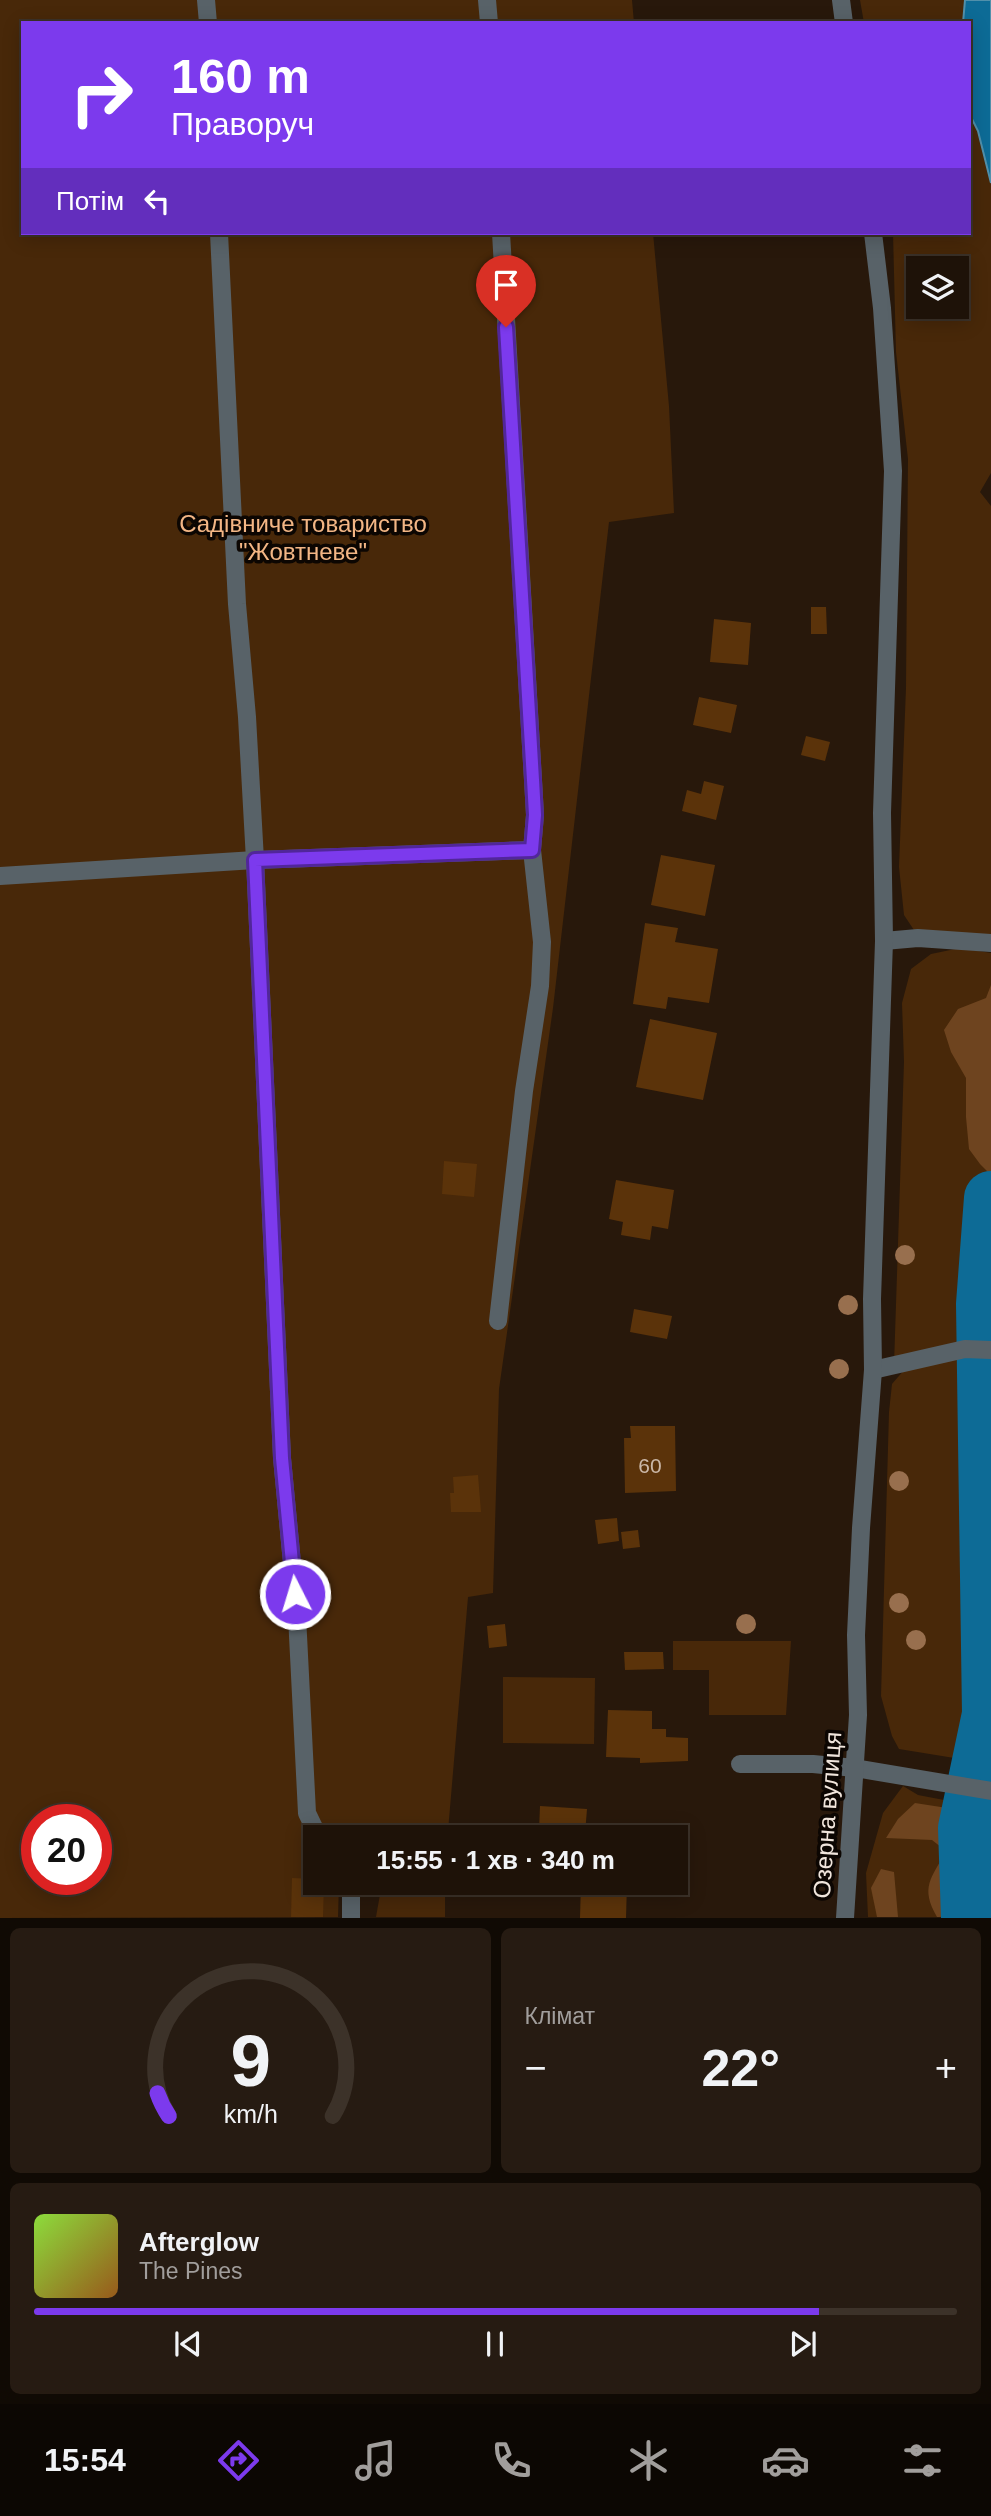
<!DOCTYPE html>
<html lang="uk">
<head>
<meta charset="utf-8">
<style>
  :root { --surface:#1e1208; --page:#261b12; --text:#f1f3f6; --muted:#a19e9c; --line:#3c3229; --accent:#7c3aed }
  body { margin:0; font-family:Arial,sans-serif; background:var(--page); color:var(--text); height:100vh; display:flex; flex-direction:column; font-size:26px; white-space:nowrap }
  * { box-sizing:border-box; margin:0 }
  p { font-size:23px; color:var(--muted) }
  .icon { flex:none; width:38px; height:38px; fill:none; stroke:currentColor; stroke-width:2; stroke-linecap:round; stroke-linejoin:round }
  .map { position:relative; height:1918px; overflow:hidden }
  .sheet { display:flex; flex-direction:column; gap:10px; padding:10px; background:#100a04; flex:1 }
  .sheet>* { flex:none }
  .banner { position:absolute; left:21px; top:21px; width:950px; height:214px; border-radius:0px; box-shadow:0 4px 18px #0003,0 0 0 2px var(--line); background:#7c3aed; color:#fff; overflow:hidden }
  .buttons { position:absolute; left:906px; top:256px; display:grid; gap:14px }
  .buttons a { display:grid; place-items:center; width:63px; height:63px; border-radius:0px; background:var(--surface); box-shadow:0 4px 18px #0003,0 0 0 2px var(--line); font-size:35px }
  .speed { position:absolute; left:21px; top:1804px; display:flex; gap:14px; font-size:35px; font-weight:700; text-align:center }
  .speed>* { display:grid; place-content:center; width:91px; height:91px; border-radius:50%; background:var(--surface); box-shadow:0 4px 18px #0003,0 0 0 2px var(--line); line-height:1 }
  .speed .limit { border:10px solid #d22; background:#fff; color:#111 }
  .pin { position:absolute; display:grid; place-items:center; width:60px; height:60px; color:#fff; margin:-72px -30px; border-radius:50% 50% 50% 0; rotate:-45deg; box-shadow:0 0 7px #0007 }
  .pin .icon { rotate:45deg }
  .me { position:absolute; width:77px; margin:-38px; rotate:355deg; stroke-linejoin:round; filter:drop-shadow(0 0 5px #0008) }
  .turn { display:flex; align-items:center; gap:24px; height:147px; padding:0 35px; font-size:32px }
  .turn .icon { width:91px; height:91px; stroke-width:2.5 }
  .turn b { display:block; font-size:49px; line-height:60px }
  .then { display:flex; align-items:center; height:66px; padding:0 35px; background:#0003; gap:14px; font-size:26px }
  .big { font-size:52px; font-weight:600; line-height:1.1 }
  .sheet .tile { flex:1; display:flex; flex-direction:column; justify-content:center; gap:10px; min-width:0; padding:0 24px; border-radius:10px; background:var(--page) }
  .sheet .dial { align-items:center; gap:0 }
  .dial svg { height:182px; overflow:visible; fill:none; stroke:var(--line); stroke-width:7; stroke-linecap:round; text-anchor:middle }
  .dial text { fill:var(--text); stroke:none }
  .song { display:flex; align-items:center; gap:21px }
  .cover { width:84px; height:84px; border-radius:10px; background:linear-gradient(135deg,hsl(90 70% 55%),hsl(30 70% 35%)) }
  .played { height:7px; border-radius:4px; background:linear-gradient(90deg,var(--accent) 85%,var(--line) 85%) }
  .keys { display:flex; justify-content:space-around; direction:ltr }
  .heat { display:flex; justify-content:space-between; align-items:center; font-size:38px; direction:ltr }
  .sheet .tiles { flex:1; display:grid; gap:10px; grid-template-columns:1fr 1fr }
  .tile:last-child { grid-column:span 2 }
  .trip { position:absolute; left:303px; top:1825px; width:385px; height:70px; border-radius:0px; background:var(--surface); box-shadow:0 4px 18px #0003,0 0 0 2px var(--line); font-weight:600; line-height:70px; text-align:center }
  .dock { display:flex; height:112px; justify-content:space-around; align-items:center; background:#0c0703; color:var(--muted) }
  .dock .icon { width:49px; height:49px }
  .dock .selected { color:var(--accent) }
  .dock b { font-size:32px; color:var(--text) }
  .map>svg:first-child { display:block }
  .green { fill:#482809; fill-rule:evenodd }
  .forest { fill:#6e441f }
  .water { fill:#0d6b96; stroke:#5190ab; stroke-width:2 }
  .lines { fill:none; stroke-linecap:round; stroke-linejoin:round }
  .river { stroke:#0d6b96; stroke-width:54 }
  .building { fill:#5b330a }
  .lane { stroke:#586268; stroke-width:18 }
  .street { stroke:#586268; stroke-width:18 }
  .tree { fill:#986f4e }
  .route-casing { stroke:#51269a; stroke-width:18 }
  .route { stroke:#7c3aed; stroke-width:12 }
  .labels { text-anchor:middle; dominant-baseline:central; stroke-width:7; stroke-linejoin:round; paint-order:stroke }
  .number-label { font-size:21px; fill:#cbb8a8 }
  .park-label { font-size:24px; fill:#f3b685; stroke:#0c0602 }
  .street-label { font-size:24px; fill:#f0e5dc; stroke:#0c0602 }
</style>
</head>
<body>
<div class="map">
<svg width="991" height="1918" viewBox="0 0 991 1918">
  <rect width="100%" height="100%" fill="#28180b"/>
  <!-- green -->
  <g class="green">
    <path d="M0 0H632L634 23H23V233H653L669 406 674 513 609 522 553 1008 499 1389 493 1593 468 1597 448 1831 354 1837 315 1838V1883H339L338 1917 0 1918ZM37 1820H96V1880H37Z"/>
    <path d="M860 0H965L963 23H864Z"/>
    <path d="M970 115 978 131 991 183V473L980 492 991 506V937L914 930 904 915 899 867 906 688 908 459 896 352 893 233H970ZM919 268H957V306H919Z"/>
    <path d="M960 948 991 953V1764L899 1749 892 1736 881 1696 889 1412 892 1384 911 1362 894 1365 904 1062 902 1003 911 969 931 954Z"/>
    <path d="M673 1641H791L786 1715H709V1670H673Z"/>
    <path d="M503 1677 595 1678 594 1744 503 1743Z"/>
    <path d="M903 1786 918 1795 991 1809V1917H868L866 1873 883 1813Z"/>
    <path d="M382 1883H445V1917H376Z"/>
  </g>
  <!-- forest -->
  <g class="forest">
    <path d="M991 985V1175L980 1164 969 1149 966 1117V1078L951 1052 944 1030 958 1009 986 998Z"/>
    <path d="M991 1234V1301L976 1282 980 1243Z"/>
    <path d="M991 1623V1770L971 1751 979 1677V1650Z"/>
    <path d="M915 1803 960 1810 991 1819C991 1870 991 1918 937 1917 920 1887 931 1879 946 1851L932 1840 886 1838 898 1819Z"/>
    <path d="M881 1869 894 1872 898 1917H877L871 1888Z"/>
  </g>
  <!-- water -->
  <path class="water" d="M965 0H991V183L978 131 970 115V23H963Z"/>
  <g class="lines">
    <!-- river -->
    <path class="river" d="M968 1918 965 1828 989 1714 983 1304 991 1198"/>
  </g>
  <!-- building -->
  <g class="building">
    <path d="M811 607H826L827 634H811Z"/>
    <path d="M714 619 751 623 748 665 710 662Z"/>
    <path d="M699 697 737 705 731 733 693 725Z"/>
    <path d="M806 736 830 742 825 761 801 755Z"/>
    <path d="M704 781 724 786 716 820 682 811 687 790 701 794Z"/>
    <path d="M661 855 715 865 705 916 651 905Z"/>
    <path d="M645 923 678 928 675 942 718 949 709 1003 668 997 666 1009 633 1004Z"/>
    <path d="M650 1019 717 1033 703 1100 636 1087Z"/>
    <path d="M444 1161 477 1164 474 1197 442 1194Z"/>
    <path d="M616 1180 674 1190 668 1229 652 1226 650 1240 621 1235 623 1222 609 1219Z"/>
    <path d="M634 1309 672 1316 667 1339 630 1332Z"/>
    <path d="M630 1426H675L676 1491 625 1493 624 1438H631Z"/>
    <path d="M478 1475 481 1512H451L450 1493H454L453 1477Z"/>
    <path d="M617 1518 619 1541 598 1544 595 1520Z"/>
    <path d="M638 1530 640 1547 623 1549 621 1532Z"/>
    <path d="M505 1624 507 1646 489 1648 487 1626Z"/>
    <path d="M624 1652H663L664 1669 625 1670Z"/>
    <path d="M608 1710 652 1711V1729H666V1737L688 1738V1761L640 1763V1758L606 1757Z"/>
    <path d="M540 1806 587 1809 585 1834 539 1831Z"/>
    <path d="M292 1878 315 1879V1883H324L323 1917H291Z"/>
    <path d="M581 1883H627L626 1918H580Z"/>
  </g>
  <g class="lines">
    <!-- lane -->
    <g class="lane">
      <path d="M206 0 208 23"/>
      <path d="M487 0 489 23"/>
      <path d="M219 233 237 604 247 717 255 860 282 1458 297 1616 307 1813 319 1838"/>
      <path d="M0 876 255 860 532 850"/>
      <path d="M498 1321 524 1091 540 986 542 942 532 850 535 815 533 780 501 233"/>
      <path d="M873 1370 965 1349 991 1350"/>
      <path d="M351 1918V1883"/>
    </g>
    <!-- street -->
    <g class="street">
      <path d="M841 0 844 23"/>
      <path d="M884 941 918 938 991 943"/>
      <path d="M740 1764H813L855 1768 991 1791"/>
      <path d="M845 1918 858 1715 856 1635 861 1528 873 1370 872 1299 884 941 882 813 893 471 882 308 873 233"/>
    </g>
  </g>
  <!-- trees -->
  <g class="tree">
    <circle cx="905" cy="1255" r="10"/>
    <circle cx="848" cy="1305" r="10"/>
    <circle cx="839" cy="1369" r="10"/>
    <circle cx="899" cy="1481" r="10"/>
    <circle cx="899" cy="1603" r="10"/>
    <circle cx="746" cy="1624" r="10"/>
    <circle cx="916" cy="1640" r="10"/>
  </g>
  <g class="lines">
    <defs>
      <path id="route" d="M295 1594 282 1458 255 860 532 850 535 815 533 780 506 327"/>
    </defs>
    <!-- route casing -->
    <use href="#route" class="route-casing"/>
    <!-- route -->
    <use href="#route" class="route"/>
  </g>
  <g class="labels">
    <!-- number labels -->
    <g class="number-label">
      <text x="650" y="1465">60</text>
    </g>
    <!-- park labels -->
    <g class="park-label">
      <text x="303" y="523">Садівниче товариство<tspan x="303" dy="28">"Жовтневе"</tspan></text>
    </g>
    <!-- street labels -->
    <g class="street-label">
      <text transform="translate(827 1815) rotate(-86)">Озерна вулиця</text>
    </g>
  </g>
</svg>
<div class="buttons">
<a><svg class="icon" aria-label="layers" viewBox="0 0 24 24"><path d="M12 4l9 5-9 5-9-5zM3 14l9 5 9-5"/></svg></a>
</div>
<div class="speed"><div class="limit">20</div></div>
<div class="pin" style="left:506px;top:327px;background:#d93025"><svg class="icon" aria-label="arrive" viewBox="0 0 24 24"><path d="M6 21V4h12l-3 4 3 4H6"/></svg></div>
<svg class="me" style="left:295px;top:1594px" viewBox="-20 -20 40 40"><circle r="17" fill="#7c3aed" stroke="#fff" stroke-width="3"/><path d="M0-11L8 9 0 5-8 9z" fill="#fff"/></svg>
<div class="trip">15:55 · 1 хв · 340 m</div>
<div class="banner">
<div class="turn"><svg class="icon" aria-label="right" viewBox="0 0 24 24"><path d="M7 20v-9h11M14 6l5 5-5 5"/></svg><div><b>160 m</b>Праворуч</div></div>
<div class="then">Потім<svg class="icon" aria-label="left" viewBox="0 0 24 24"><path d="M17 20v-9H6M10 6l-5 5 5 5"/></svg></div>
</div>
</div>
<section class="sheet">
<div class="tiles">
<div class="tile dial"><svg viewBox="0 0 100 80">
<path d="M14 69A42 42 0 1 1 86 69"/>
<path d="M14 69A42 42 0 0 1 9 59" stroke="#7c3aed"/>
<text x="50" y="56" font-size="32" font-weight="700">9</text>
<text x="50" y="72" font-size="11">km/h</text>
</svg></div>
<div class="tile"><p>Клімат</p>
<div class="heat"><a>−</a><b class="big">22°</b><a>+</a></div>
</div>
<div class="tile">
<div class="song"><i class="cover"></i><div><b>Afterglow</b><p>The Pines</p></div></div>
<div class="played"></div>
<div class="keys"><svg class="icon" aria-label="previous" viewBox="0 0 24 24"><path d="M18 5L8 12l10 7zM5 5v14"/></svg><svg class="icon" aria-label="pause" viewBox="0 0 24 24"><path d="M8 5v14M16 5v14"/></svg><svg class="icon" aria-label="next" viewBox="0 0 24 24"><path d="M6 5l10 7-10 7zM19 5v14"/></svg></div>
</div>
</div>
</section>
<nav class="dock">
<b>15:54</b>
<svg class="icon selected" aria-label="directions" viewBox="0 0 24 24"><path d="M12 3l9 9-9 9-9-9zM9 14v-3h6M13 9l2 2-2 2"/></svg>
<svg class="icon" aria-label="music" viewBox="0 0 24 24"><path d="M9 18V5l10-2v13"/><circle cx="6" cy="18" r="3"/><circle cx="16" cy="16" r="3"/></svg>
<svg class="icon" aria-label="phone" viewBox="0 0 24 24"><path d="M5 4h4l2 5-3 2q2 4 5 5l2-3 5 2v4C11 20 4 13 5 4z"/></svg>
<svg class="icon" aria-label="climate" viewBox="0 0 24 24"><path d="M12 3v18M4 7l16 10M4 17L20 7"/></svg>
<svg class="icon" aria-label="car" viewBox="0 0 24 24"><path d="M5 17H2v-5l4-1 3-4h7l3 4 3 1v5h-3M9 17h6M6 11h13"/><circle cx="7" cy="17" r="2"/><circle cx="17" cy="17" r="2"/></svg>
<svg class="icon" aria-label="filters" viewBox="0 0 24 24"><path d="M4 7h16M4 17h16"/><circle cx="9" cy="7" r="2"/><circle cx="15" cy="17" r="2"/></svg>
</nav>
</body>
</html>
